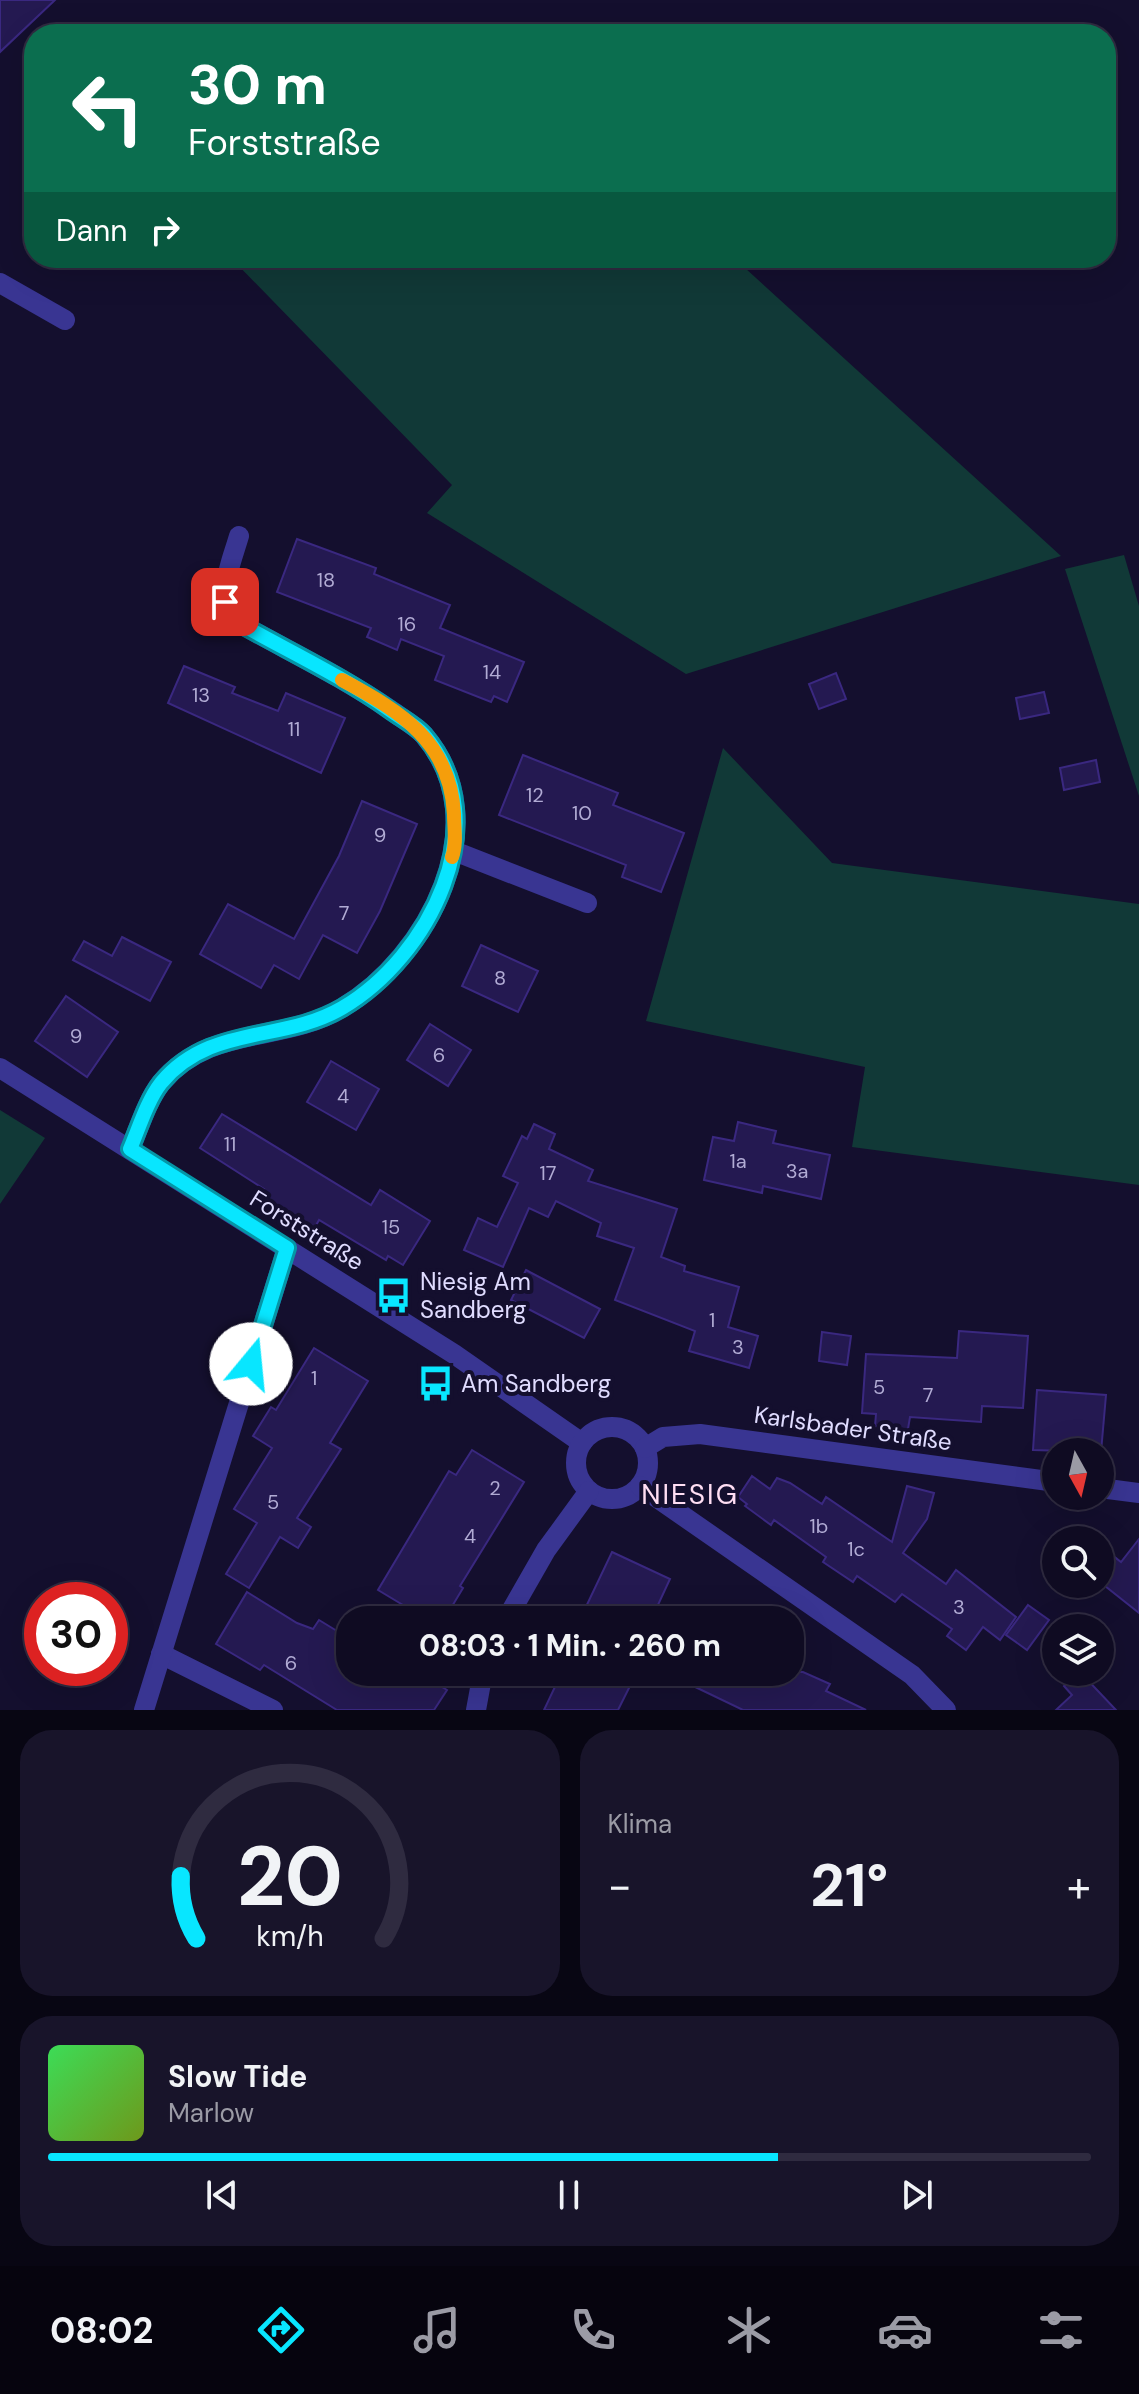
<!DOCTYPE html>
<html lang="de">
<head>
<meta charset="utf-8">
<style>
  :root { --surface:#0f0b22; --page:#18142a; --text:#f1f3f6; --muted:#9b9ba5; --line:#2f2b40; --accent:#08e6ff }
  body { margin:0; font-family:"DM Sans",sans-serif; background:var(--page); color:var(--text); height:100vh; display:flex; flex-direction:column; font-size:30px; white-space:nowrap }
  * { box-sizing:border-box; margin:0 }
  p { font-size:26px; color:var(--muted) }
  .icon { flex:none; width:44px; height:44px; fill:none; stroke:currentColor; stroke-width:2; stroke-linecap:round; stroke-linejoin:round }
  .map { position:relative; height:1710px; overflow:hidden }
  .side { display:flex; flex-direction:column; gap:20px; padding:20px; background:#080613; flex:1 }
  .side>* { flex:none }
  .hud { position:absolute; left:24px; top:24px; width:1092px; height:244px; border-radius:32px; box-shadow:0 8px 32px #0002,0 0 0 2px var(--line); background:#0b6e4f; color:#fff; overflow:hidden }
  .needle { width:52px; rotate:172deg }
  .controls { position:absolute; left:1042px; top:1438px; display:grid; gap:16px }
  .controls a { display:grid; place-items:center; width:72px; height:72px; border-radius:50%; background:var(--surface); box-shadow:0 8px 32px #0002,0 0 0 2px var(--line); font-size:40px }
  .speed { position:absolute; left:24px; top:1582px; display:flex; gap:16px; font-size:40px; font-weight:700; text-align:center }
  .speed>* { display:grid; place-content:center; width:104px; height:104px; border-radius:50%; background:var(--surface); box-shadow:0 8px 32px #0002,0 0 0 2px var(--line); line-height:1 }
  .speed .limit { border:12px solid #d22; background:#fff; color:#111 }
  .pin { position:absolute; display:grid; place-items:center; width:68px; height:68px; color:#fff; margin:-34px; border-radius:16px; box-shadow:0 4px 12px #0006 }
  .me { position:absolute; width:88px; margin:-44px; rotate:17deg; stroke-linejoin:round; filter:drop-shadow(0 0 6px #0008) }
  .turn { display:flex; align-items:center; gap:28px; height:168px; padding:0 32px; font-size:36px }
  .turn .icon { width:104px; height:104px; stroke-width:2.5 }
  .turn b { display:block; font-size:56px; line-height:68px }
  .then { display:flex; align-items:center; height:76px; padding:0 32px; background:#0003; gap:16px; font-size:30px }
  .big { font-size:60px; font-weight:700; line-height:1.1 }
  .side .tile { flex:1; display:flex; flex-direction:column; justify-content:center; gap:12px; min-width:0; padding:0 28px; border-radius:32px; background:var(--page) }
  .side .dial { align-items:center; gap:0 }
  .dial svg { height:208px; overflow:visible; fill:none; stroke:var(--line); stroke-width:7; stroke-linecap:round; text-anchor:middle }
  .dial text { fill:var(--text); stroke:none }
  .song { display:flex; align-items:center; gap:24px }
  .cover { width:96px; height:96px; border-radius:12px; background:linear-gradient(135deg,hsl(130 70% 55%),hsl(80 70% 35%)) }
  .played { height:8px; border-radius:4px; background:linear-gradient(90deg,var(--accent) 70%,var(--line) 70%) }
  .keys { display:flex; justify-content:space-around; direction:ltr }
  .heat { display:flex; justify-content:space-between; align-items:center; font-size:44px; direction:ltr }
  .side .tiles { flex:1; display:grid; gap:20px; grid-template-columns:1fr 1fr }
  .tile:last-child { grid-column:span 2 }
  .trip { position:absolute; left:336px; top:1606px; width:468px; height:80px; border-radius:32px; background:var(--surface); box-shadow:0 8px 32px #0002,0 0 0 2px var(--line); font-weight:700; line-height:80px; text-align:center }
  .tabs { display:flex; height:128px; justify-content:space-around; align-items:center; background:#06040e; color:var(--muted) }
  .tabs .icon { width:56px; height:56px }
  .tabs .selected { color:var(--accent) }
  .tabs b { font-size:36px; color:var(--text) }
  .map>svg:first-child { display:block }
  .green { fill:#113937 }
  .building { fill:#241951; stroke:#3a2880; stroke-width:2 }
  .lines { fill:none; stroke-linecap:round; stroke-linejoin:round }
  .minor { stroke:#393592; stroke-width:20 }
  .route-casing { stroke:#0596a6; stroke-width:20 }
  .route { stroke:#08e6ff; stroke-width:14 }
  .slow { stroke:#f59e0b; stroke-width:14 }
  .labels { text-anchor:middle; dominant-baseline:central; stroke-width:8; stroke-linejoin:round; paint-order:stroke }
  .number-label { font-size:20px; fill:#b1abd4 }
  .street-label { font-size:24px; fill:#e0dcff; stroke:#140f2e }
  .poi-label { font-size:24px; fill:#e0dcff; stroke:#140f2e; text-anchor:start }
  .quarter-label { font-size:28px; letter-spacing:2px; fill:#ffdef3; stroke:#140f2e }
</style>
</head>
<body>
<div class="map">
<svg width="1139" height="1710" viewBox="0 0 1139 1710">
  <rect width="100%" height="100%" fill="#140f2e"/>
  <!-- green -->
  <g class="green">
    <path d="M231 258H734L1061 556 686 674 427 513 452 485Z"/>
    <path d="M1124 555 1139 606V796L1065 569Z"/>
    <path d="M723 748 832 863 1139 904V1185L852 1147 865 1067 646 1021Z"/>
    <path d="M0 1110 45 1138 0 1204Z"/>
  </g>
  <!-- building -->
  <g class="building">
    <path d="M0 0H55L0 52Z"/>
    <path d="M297 539 376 568 374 574 450 605 440 628 524 662 507 702 494 696 491 702 435 680 444 656 401 639 397 650 367 637 371 628 277 592Z"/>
    <path d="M184 666 235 687 232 693 278 711 286 693 345 718 321 773 168 703Z"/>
    <path d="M836 673 846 699 819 709 809 684Z"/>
    <path d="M1044 692 1049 713 1020 719 1016 698Z"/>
    <path d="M523 755 618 793 613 805 684 833 661 892 622 877 626 865 499 815Z"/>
    <path d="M1096 760 1100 782 1064 790 1060 768Z"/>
    <path d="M362 801 417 824 380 911 357 953 323 935 299 979 274 965 261 988 200 954 228 904 294 939 339 856Z"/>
    <path d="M122 937 171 962 150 1001 73 960 84 941 112 956Z"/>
    <path d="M481 945 538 971 518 1012 462 986Z"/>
    <path d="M66 996 118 1032 87 1077 35 1041Z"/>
    <path d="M430 1024 471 1050 448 1086 407 1060Z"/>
    <path d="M331 1061 379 1089 356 1130 307 1102Z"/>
    <path d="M222 1114 371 1205 380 1190 430 1221 403 1265 388 1256 386 1260 319 1220 314 1229 259 1196 264 1189 200 1148Z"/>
    <path d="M738 1122 776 1131 773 1143 830 1155 821 1199 763 1186 762 1193 704 1180 713 1137 734 1141Z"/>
    <path d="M534 1124 555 1134 549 1149 593 1170 588 1181 677 1209 661 1257 685 1266 684 1271 739 1287 728 1327 758 1336 749 1368 689 1351 695 1331 615 1300 634 1248 597 1236 601 1223 556 1201 548 1217 529 1208 503 1267 464 1250 478 1218 497 1227 518 1183 503 1176 522 1136 527 1139Z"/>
    <path d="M526 1270 600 1309 584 1338 511 1300Z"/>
    <path d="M959 1331 1028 1336 1023 1408 982 1406 981 1422 910 1417 908 1429 875 1426 876 1414 862 1413 866 1354 957 1358Z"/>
    <path d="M822 1332 851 1336 847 1365 819 1361Z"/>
    <path d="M314 1348 368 1381 330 1443 341 1449 297 1518 311 1527 298 1548 280 1537 249 1588 226 1574 257 1523 234 1509 272 1448 253 1436 271 1407 276 1410Z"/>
    <path d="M1037 1390 1106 1395 1101 1452 1033 1450Z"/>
    <path d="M472 1450 524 1482 460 1586 463 1588 448 1613 441 1609 434 1620H428L378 1590 449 1471 456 1475Z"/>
    <path d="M752 1476 770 1489 777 1478 790 1483 822 1504 826 1497 892 1542 907 1486 934 1493 927 1519 903 1553 946 1584 956 1570 1016 1617 1000 1640 983 1627 966 1650 947 1636 952 1629 902 1594 895 1602 857 1576 853 1582 823 1562 826 1557 774 1520 771 1525 745 1506 747 1504 738 1497Z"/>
    <path d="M1139 1539V1613L1100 1582V1570L1112 1555 1121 1562Z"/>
    <path d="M612 1552 670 1579 651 1620H637L618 1611 614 1620H599L583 1613Z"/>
    <path d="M247 1592 297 1623 313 1629 319 1620 350 1639V1672H417L447 1690 434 1710H337L264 1665 260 1670 216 1644Z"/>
    <path d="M1028 1605 1049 1620 1027 1650 1006 1635Z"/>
    <path d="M562 1672H620L634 1678 618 1710H544Z"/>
    <path d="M664 1672H803L830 1684 826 1691 866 1710H743Z"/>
    <path d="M1080 1672 1116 1710H1056L1072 1695 1064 1686Z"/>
  </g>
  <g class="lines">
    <!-- minor -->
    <g class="minor">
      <path d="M0 283 65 320"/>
      <path d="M454 851 587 903"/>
      <path d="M0 1068 454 1354 582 1443"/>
      <path d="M130 1149C139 1128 147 1101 161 1083 210 1024 282 1044 342 1008 428 957 499 823 424 735 416 726 404 720 395 713 345 678 290 652 237 622 217 590 229 570 239 536"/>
      <circle cx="612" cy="1463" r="36"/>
      <path d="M645 1448 663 1437 700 1434 1056 1482"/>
      <path d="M640 1486 912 1675 946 1710"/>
      <path d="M1100 1488 1139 1493"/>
      <path d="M506 1620 546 1550 589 1491"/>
      <path d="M161 1654 273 1710"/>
      <path d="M144 1710 287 1248"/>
      <path d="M476 1710 483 1672"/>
    </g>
  </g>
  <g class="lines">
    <defs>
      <path id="route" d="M225 602 237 622C288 651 342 676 390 710 401 718 415 725 424 735 499 823 428 958 342 1008 282 1043 210 1024 161 1083 147 1101 139 1128 130 1149L287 1248 251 1364"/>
    </defs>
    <!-- route casing -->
    <use href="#route" class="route-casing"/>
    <!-- route -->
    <use href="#route" class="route"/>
    <!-- slow -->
    <path class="slow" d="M342 680C402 712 450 742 454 814 454 828 457 844 452 857"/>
  </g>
  <!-- icons -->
  <defs>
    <symbol id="bus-bare" viewBox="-9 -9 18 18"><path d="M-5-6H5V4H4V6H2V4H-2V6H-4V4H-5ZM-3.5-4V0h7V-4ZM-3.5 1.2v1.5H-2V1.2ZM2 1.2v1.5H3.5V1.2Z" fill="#08e6ff" stroke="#140f2e" stroke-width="2.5" paint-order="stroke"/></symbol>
  </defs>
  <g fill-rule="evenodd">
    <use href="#bus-bare" x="368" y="1270" width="51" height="51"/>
    <use href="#bus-bare" x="410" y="1358" width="51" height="51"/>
  </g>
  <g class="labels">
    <!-- number labels -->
    <g class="number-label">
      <text x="326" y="580">18</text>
      <text x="407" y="624">16</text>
      <text x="492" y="672">14</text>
      <text x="201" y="695">13</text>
      <text x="294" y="729">11</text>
      <text x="535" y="795">12</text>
      <text x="582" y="813">10</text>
      <text x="380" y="835">9</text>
      <text x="344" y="913">7</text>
      <text x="500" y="978">8</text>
      <text x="76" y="1036">9</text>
      <text x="439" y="1055">6</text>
      <text x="343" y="1096">4</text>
      <text x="230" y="1144">11</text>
      <text x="738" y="1161">1a</text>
      <text x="797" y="1171">3a</text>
      <text x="548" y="1173">17</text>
      <text x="391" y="1227">15</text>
      <text x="712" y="1320">1</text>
      <text x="738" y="1347">3</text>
      <text x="314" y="1378">1</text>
      <text x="879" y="1387">5</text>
      <text x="928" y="1395">7</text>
      <text x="495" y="1488">2</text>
      <text x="273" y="1502">5</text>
      <text x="819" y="1526">1b</text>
      <text x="470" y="1536">4</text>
      <text x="856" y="1549">1c</text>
      <text x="959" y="1607">3</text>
      <text x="291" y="1663">6</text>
    </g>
    <!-- street labels -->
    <g class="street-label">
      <text transform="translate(307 1230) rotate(32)">Forststraße</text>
      <text transform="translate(853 1428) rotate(8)">Karlsbader Straße</text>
    </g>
    <!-- poi labels -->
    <g class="poi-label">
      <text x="420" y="1281">Niesig Am<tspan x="420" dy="28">Sandberg</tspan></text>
      <text x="461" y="1383">Am Sandberg</text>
    </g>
    <!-- quarter labels -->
    <g class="quarter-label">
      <text x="690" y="1494">NIESIG</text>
    </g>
  </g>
</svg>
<div class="controls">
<a><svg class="needle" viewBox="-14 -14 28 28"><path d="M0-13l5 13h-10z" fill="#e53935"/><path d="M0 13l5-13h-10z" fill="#9b9ba5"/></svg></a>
<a><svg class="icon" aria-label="search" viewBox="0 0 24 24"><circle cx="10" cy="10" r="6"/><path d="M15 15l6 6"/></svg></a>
<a><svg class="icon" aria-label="layers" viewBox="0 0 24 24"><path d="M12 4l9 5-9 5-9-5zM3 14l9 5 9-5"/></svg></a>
</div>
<div class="speed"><div class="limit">30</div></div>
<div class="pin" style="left:225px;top:602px;background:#d93025"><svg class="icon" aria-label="arrive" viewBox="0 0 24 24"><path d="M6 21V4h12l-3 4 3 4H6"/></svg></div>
<svg class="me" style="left:251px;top:1364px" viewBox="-20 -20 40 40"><circle r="19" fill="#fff"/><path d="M0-13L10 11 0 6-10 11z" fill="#08e6ff"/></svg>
<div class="trip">08:03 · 1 Min. · 260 m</div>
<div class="hud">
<div class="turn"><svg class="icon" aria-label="left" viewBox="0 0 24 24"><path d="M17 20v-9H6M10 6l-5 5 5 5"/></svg><div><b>30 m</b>Forststraße</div></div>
<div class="then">Dann<svg class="icon" aria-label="right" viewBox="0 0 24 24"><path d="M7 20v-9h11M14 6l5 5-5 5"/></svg></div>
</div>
</div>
<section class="side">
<div class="tiles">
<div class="tile dial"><svg viewBox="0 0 100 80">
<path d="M14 69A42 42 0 1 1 86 69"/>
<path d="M14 69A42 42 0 0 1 8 45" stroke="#08e6ff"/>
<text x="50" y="56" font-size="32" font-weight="700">20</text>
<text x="50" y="72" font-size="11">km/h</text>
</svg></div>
<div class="tile"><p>Klima</p>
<div class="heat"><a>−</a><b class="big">21°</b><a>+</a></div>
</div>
<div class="tile">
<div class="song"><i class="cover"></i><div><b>Slow Tide</b><p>Marlow</p></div></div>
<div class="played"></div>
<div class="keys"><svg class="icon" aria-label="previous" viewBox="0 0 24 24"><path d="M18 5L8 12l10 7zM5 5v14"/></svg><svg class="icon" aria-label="pause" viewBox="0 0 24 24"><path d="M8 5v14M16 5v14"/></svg><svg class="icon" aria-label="next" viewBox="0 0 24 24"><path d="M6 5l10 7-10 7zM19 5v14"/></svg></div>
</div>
</div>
</section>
<nav class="tabs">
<b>08:02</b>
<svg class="icon selected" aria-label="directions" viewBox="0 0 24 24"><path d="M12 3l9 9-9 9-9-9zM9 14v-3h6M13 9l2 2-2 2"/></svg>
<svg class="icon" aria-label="music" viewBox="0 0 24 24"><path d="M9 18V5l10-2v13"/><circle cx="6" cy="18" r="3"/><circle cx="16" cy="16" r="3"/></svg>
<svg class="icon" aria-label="phone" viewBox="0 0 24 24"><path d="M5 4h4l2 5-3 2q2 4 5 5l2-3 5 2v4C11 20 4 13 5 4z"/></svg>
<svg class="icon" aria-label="climate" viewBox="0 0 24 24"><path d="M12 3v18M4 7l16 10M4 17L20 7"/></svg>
<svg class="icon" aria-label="car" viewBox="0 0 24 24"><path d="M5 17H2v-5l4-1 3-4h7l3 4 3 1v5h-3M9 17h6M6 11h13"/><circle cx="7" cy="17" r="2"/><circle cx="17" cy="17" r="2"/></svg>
<svg class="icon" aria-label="filters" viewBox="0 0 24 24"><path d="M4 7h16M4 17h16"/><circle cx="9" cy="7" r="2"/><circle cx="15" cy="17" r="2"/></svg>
</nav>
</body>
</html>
